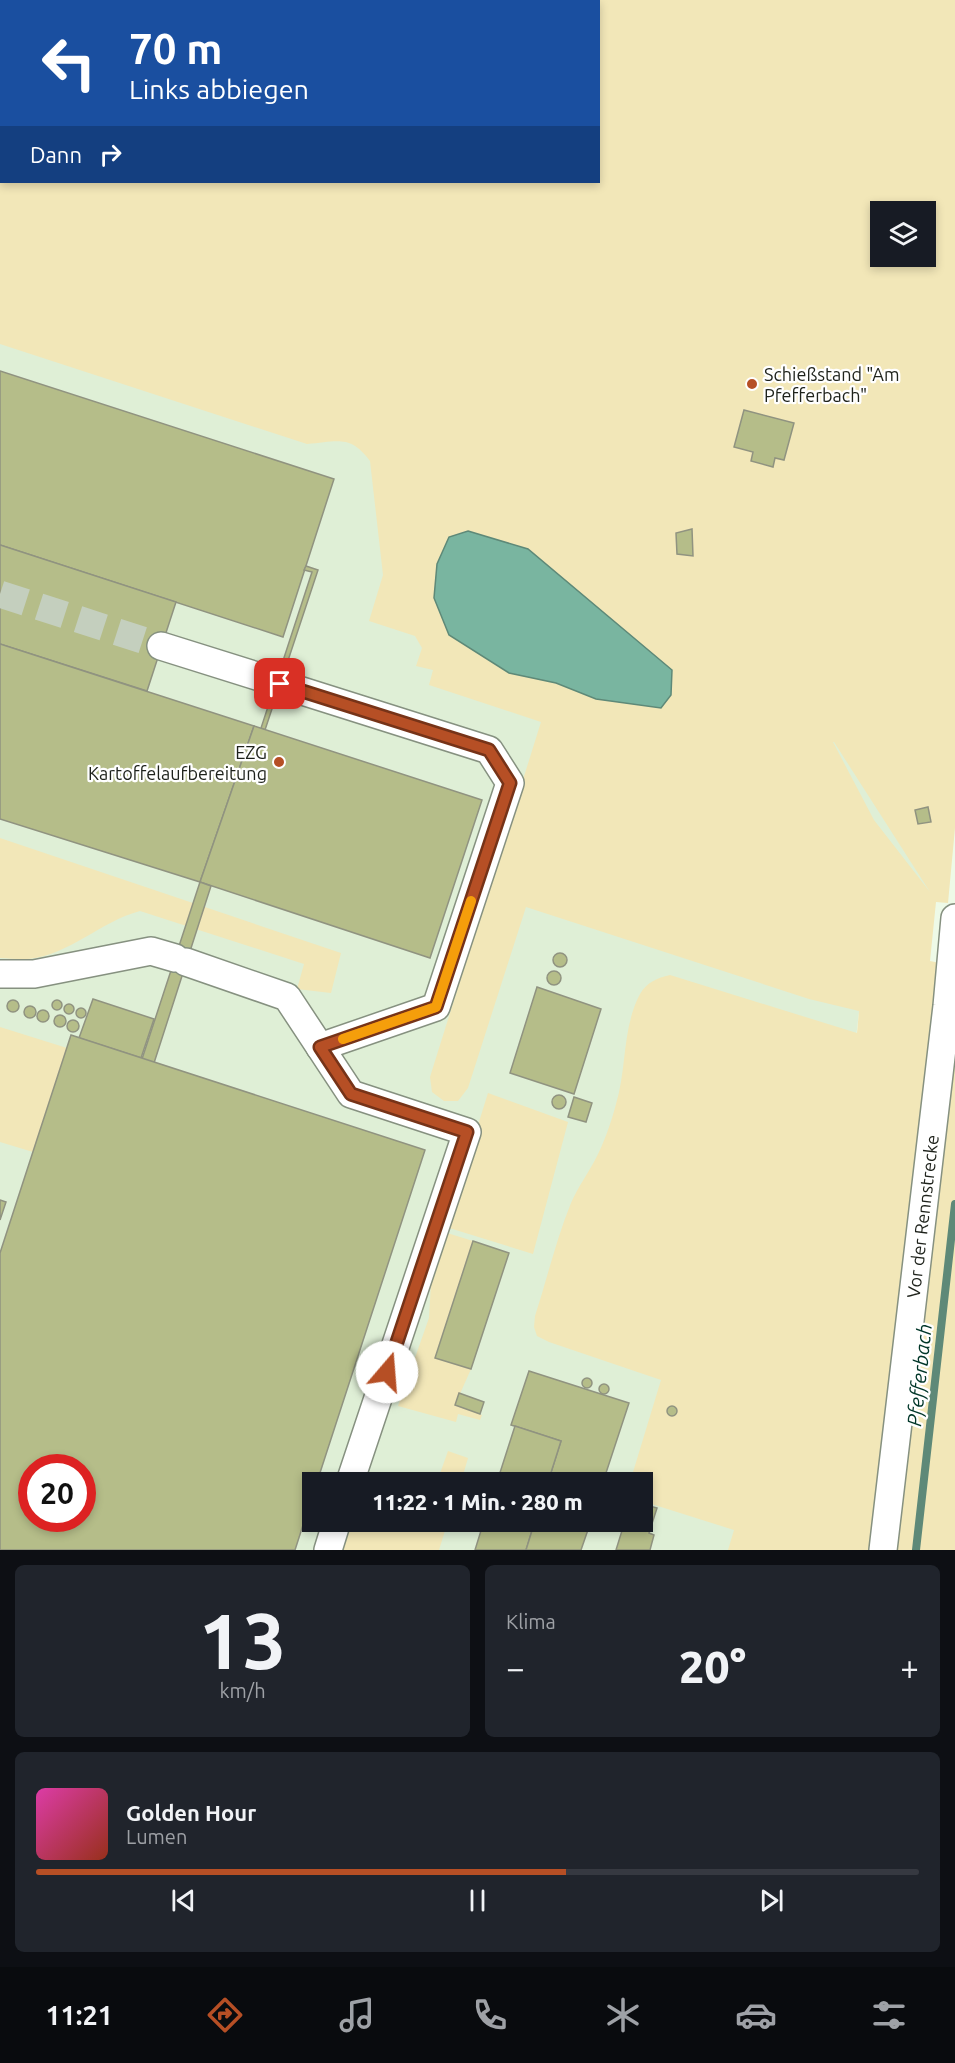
<!DOCTYPE html>
<html lang="de">
<head>
<meta charset="utf-8">
<style>
  :root { --surface:#171b24; --page:#20242c; --text:#f1f3f6; --muted:#9ea1a6; --line:#363941; --accent:#b64f25 }
  body { margin:0; font-family:Ubuntu,sans-serif; background:var(--page); color:var(--text); height:100vh; display:flex; flex-direction:column; font-size:22px; white-space:nowrap }
  * { box-sizing:border-box; margin:0 }
  p { font-size:20px; color:var(--muted) }
  .icon { flex:none; width:33px; height:33px; fill:none; stroke:currentColor; stroke-width:2; stroke-linecap:round; stroke-linejoin:round }
  .map { position:relative; height:1550px; overflow:hidden }
  .details { display:flex; flex-direction:column; gap:15px; padding:15px; background:#0d0f14; flex:1 }
  .details>* { flex:none }
  .banner { position:absolute; left:0px; top:0px; width:600px; height:183px; box-shadow:0 3px 9px #0003; background:#1a4fa0; color:#fff; overflow:hidden }
  .controls { position:absolute; left:870px; top:201px; display:grid; gap:12px }
  .controls a { display:grid; place-items:center; width:66px; height:66px; border-radius:0px; background:var(--surface); box-shadow:0 3px 9px #0003; font-size:30px }
  .speed { position:absolute; left:18px; top:1454px; display:flex; gap:12px; font-size:30px; font-weight:700; text-align:center }
  .speed>* { display:grid; place-content:center; width:78px; height:78px; border-radius:50%; background:var(--surface); box-shadow:0 3px 9px #0003; line-height:1 }
  .speed .limit { border:9px solid #d22; background:#fff; color:#111 }
  .pin { position:absolute; display:grid; place-items:center; width:51px; height:51px; color:#fff; margin:-26px; border-radius:12px; box-shadow:0 3px 9px #0006 }
  .me { position:absolute; width:66px; margin:-33px; rotate:18deg; stroke-linejoin:round; filter:drop-shadow(0 0 4px #0008) }
  .turn { display:flex; align-items:center; gap:21px; height:126px; padding:0 30px; font-size:27px }
  .turn .icon { width:78px; height:78px; stroke-width:2.5 }
  .turn b { display:block; font-size:42px; line-height:51px }
  .then { display:flex; align-items:center; height:57px; padding:0 30px; background:#0003; gap:12px; font-size:22px }
  .big { font-size:45px; font-weight:800; line-height:1.1 }
  .details .tile { flex:1; display:flex; flex-direction:column; justify-content:center; gap:9px; min-width:0; padding:0 21px; border-radius:9px; background:var(--page) }
  .details .dial { align-items:center; gap:0 }
  .dial b { font-size:78px; line-height:1 }
  .song { display:flex; align-items:center; gap:18px }
  .cover { width:72px; height:72px; border-radius:9px; background:linear-gradient(135deg,hsl(320 70% 55%),hsl(10 70% 35%)) }
  .played { height:6px; border-radius:3px; background:linear-gradient(90deg,var(--accent) 60%,var(--line) 60%) }
  .keys { display:flex; justify-content:space-around; direction:ltr }
  .heat { display:flex; justify-content:space-between; align-items:center; font-size:33px; direction:ltr }
  .details .tiles { flex:1; display:grid; gap:15px; grid-template-columns:1fr 1fr }
  .tile:last-child { grid-column:span 2 }
  .trip { position:absolute; left:302px; top:1472px; width:351px; height:60px; border-radius:0px; background:var(--surface); box-shadow:0 3px 9px #0003; font-weight:800; line-height:60px; text-align:center }
  .tab-bar { display:flex; height:96px; justify-content:space-around; align-items:center; background:#090b0e; color:var(--muted) }
  .tab-bar .icon { width:42px; height:42px }
  .tab-bar .active { color:var(--accent) }
  .tab-bar b { font-size:27px; color:var(--text) }
  .map>svg:first-child { display:block }
  .built { fill:#dfefd6; fill-rule:evenodd }
  .green { fill:#f2e7b8; fill-rule:evenodd }
  .water { fill:#79b5a0; stroke:#5e8978; stroke-width:1.5 }
  .lines { fill:none; stroke-linecap:round; stroke-linejoin:round }
  .stream { stroke:#5e8978; stroke-width:8 }
  .building { fill:#b5bd89; stroke:#909380; stroke-width:1.5; fill-rule:evenodd }
  .minor-tunnel { stroke:#c4cfbe; stroke-width:27; stroke-dasharray:27 14; stroke-linecap:butt }
  .minor-casing { stroke:#869180; stroke-width:30 }
  .minor { stroke:#fff; stroke-width:27 }
  .route-casing { stroke:#763318; stroke-width:15 }
  .route { stroke:#b64f25; stroke-width:10 }
  .slow { stroke:#f59e0b; stroke-width:10 }
  .poi-dot { fill:#b64f25; stroke:#fff; stroke-width:2 }
  .labels { text-anchor:middle; dominant-baseline:central; stroke-width:4.5; stroke-linejoin:round; paint-order:stroke }
  .poi-label { font-size:18px; fill:#1e221b; stroke:#fff; text-anchor:start }
  .street-label { font-size:18px; fill:#1e221b; stroke:#fff }
  .water-label { font-size:20px; font-style:italic; fill:#003628; stroke:#fff }
</style>
</head>
<body>
<div class="map">
<svg width="955" height="1550" viewBox="0 0 955 1550">
  <rect width="100%" height="100%" fill="#eefae7"/>
  <!-- built -->
  <path class="built" d="M0 0H753L831 715 936 901 859 1012 797 1550H0ZM2 2H598V182H2ZM32 1467H82V1518H32ZM312 1482H642V1521H312Z"/>
  <!-- green -->
  <g class="green">
    <path d="M0 0H955V828L948 903 936 902 930 961 955 966V1550H728L734 1530 642 1501V1482H630L661 1380 549 1342 537 1336 534 1327 535 1316C547 1279 556 1240 571 1203 578 1187 587 1175 595 1160 604 1143 611 1123 616 1104 627 1068 622 1028 640 994 647 982 657 978 670 975L857 1033 859 1011 809 999 526 907 468 1088 458 1101H444L432 1092 430 1077 541 722 429 685 433 670 416 666 422 648 415 636 369 621 383 575 370 461C350 434 337 442 307 444L0 344V163L1 164 2 182H598V2H2L1 93 0 92ZM880 212H926V256H880ZM509 673 671 695 596 699 556 683ZM833 742H834L930 892 874 820Z"/>
    <path d="M0 838 341 953 331 993 297 989 304 964 140 911C101 921 70 955 28 959 19 960 9 958 0 958Z"/>
    <path d="M0 1027 67 1048 33 1152 0 1142Z"/>
    <path d="M488 1093 568 1122 533 1254 446 1227Z"/>
    <path d="M444 1232 473 1241 435 1357 471 1369 455 1405 482 1415 480 1420 458 1414 456 1422 398 1406 429 1318 431 1283Z"/>
    <path d="M448 1451 468 1458 461 1482H437Z"/>
    <path d="M350 1521H448L439 1550H340Z"/>
  </g>
  <!-- water -->
  <path class="water" d="M468 531 528 549 672 670 671 695 661 708 596 699 556 683 509 673 449 635 434 598 437 564 449 537Z"/>
  <g class="lines">
    <!-- stream -->
    <path class="stream" d="M916 1550 955 1204"/>
  </g>
  <!-- building -->
  <g class="building">
    <path d="M0 371 334 479 283 637 0 545Z"/>
    <path d="M744 410 794 423 784 460 775 458 773 467 751 461 753 452 734 447Z"/>
    <path d="M692 529 693 556 677 554 676 533Z"/>
    <path d="M0 545 176 602 147 691 0 644Z"/>
    <path d="M306 566 318 570 265 730 261 728 312 572 304 570Z"/>
    <path d="M0 644 254 726 200 882 0 819Z"/>
    <path d="M254 726 482 800 430 958 200 882Z"/>
    <path d="M928 807 931 822 918 824 915 810Z"/>
    <path d="M200 882 211 886 154 1063 142 1059Z"/>
    <circle cx="560" cy="960" r="7"/>
    <circle cx="554" cy="978" r="7"/>
    <path d="M537 987 601 1009 574 1094 510 1073Z"/>
    <path d="M93 999 154 1019 141 1058 79 1038Z"/>
    <circle cx="13" cy="1006" r="6"/>
    <circle cx="57" cy="1005" r="5"/>
    <circle cx="69" cy="1009" r="5"/>
    <circle cx="30" cy="1012" r="6"/>
    <circle cx="81" cy="1013" r="5"/>
    <circle cx="43" cy="1016" r="6"/>
    <circle cx="60" cy="1021" r="6"/>
    <circle cx="73" cy="1026" r="6"/>
    <path d="M71 1035 425 1150 317 1482H312V1497L295 1550H0V1253ZM32 1467H82V1518H32Z"/>
    <circle cx="559" cy="1102" r="7"/>
    <path d="M574 1097 592 1103 586 1122 568 1117Z"/>
    <path d="M0 1200 6 1202 0 1220Z"/>
    <path d="M473 1241 509 1253 471 1369 435 1358Z"/>
    <path d="M529 1371 629 1403 603 1482H548L561 1441 511 1425Z"/>
    <circle cx="587" cy="1383" r="5"/>
    <circle cx="604" cy="1389" r="5"/>
    <path d="M459 1393 484 1402 480 1414 455 1405Z"/>
    <circle cx="672" cy="1411" r="5"/>
    <path d="M515 1426 561 1441 548 1482H497Z"/>
    <path d="M642 1504 657 1508 649 1533 654 1535 650 1550H616L625 1521H642Z"/>
    <path d="M484 1521H535L526 1550H475Z"/>
    <path d="M535 1521H591L581 1550H526Z"/>
  </g>
  <g class="lines">
    <!-- minor-tunnel -->
    <path class="minor-tunnel" d="M0 594 161 646"/>
    <defs>
      <g id="minor">
        <path d="M161 646 276 682"/>
        <path d="M280 684 489 750 510 783 436 1007 320 1047"/>
        <path d="M186 962 287 997 351 1094 467 1132 350 1482"/>
        <path d="M0 974H34L151 951 175 958"/>
        <path d="M328 1550 337 1521"/>
        <path id="s1" d="M883 1550 947 1006 955 918"/>
      </g>
    </defs>
    <!-- minor casing -->
    <use href="#minor" class="minor-casing"/>
    <!-- minor -->
    <use href="#minor" class="minor"/>
  </g>
  <g class="lines">
    <defs>
      <path id="route" d="M280 684 489 750 510 783 436 1007 320 1047 351 1094 467 1132 387 1372"/>
    </defs>
    <!-- route casing -->
    <use href="#route" class="route-casing"/>
    <!-- route -->
    <use href="#route" class="route"/>
    <!-- slow -->
    <path class="slow" d="M343 1039 436 1007 471 901"/>
  </g>
  <!-- markers -->
  <g class="poi-dot">
    <circle cx="752" cy="384" r="6"/>
    <circle cx="279" cy="762" r="6"/>
  </g>
  <g class="labels">
    <!-- poi labels -->
    <g class="poi-label">
      <text x="764" y="374">Schießstand "Am<tspan x="764" dy="21">Pfefferbach"</tspan></text>
      <text x="267" y="752" text-anchor="end">EZG<tspan x="267" dy="21">Kartoffelaufbereitung</tspan></text>
    </g>
    <!-- street labels -->
    <g class="street-label">
      <text stroke="none"><textPath href="#s1" startOffset="336">Vor der Rennstrecke</textPath></text>
    </g>
    <!-- water labels -->
    <g class="water-label">
      <text transform="translate(919 1375) rotate(-84)">Pfefferbach</text>
    </g>
  </g>
</svg>
<div class="controls">
<a><svg class="icon" aria-label="layers" viewBox="0 0 24 24"><path d="M12 4l9 5-9 5-9-5zM3 14l9 5 9-5"/></svg></a>
</div>
<div class="speed"><div class="limit">20</div></div>
<div class="pin" style="left:280px;top:684px;background:#d93025"><svg class="icon" aria-label="arrive" viewBox="0 0 24 24"><path d="M6 21V4h12l-3 4 3 4H6"/></svg></div>
<svg class="me" style="left:387px;top:1372px" viewBox="-20 -20 40 40"><circle r="19" fill="#fff"/><path d="M0-13L10 11 0 6-10 11z" fill="#b64f25"/></svg>
<div class="trip">11:22 · 1 Min. · 280 m</div>
<div class="banner">
<div class="turn"><svg class="icon" aria-label="left" viewBox="0 0 24 24"><path d="M17 20v-9H6M10 6l-5 5 5 5"/></svg><div><b>70 m</b>Links abbiegen</div></div>
<div class="then">Dann<svg class="icon" aria-label="right" viewBox="0 0 24 24"><path d="M7 20v-9h11M14 6l5 5-5 5"/></svg></div>
</div>
</div>
<section class="details">
<div class="tiles">
<div class="tile dial"><b>13</b><p>km/h</p></div>
<div class="tile"><p>Klima</p>
<div class="heat"><a>−</a><b class="big">20°</b><a>+</a></div>
</div>
<div class="tile">
<div class="song"><i class="cover"></i><div><b>Golden Hour</b><p>Lumen</p></div></div>
<div class="played"></div>
<div class="keys"><svg class="icon" aria-label="previous" viewBox="0 0 24 24"><path d="M18 5L8 12l10 7zM5 5v14"/></svg><svg class="icon" aria-label="pause" viewBox="0 0 24 24"><path d="M8 5v14M16 5v14"/></svg><svg class="icon" aria-label="next" viewBox="0 0 24 24"><path d="M6 5l10 7-10 7zM19 5v14"/></svg></div>
</div>
</div>
</section>
<nav class="tab-bar">
<b>11:21</b>
<svg class="icon active" aria-label="directions" viewBox="0 0 24 24"><path d="M12 3l9 9-9 9-9-9zM9 14v-3h6M13 9l2 2-2 2"/></svg>
<svg class="icon" aria-label="music" viewBox="0 0 24 24"><path d="M9 18V5l10-2v13"/><circle cx="6" cy="18" r="3"/><circle cx="16" cy="16" r="3"/></svg>
<svg class="icon" aria-label="phone" viewBox="0 0 24 24"><path d="M5 4h4l2 5-3 2q2 4 5 5l2-3 5 2v4C11 20 4 13 5 4z"/></svg>
<svg class="icon" aria-label="climate" viewBox="0 0 24 24"><path d="M12 3v18M4 7l16 10M4 17L20 7"/></svg>
<svg class="icon" aria-label="car" viewBox="0 0 24 24"><path d="M5 17H2v-5l4-1 3-4h7l3 4 3 1v5h-3M9 17h6M6 11h13"/><circle cx="7" cy="17" r="2"/><circle cx="17" cy="17" r="2"/></svg>
<svg class="icon" aria-label="filters" viewBox="0 0 24 24"><path d="M4 7h16M4 17h16"/><circle cx="9" cy="7" r="2"/><circle cx="15" cy="17" r="2"/></svg>
</nav>
</body>
</html>
